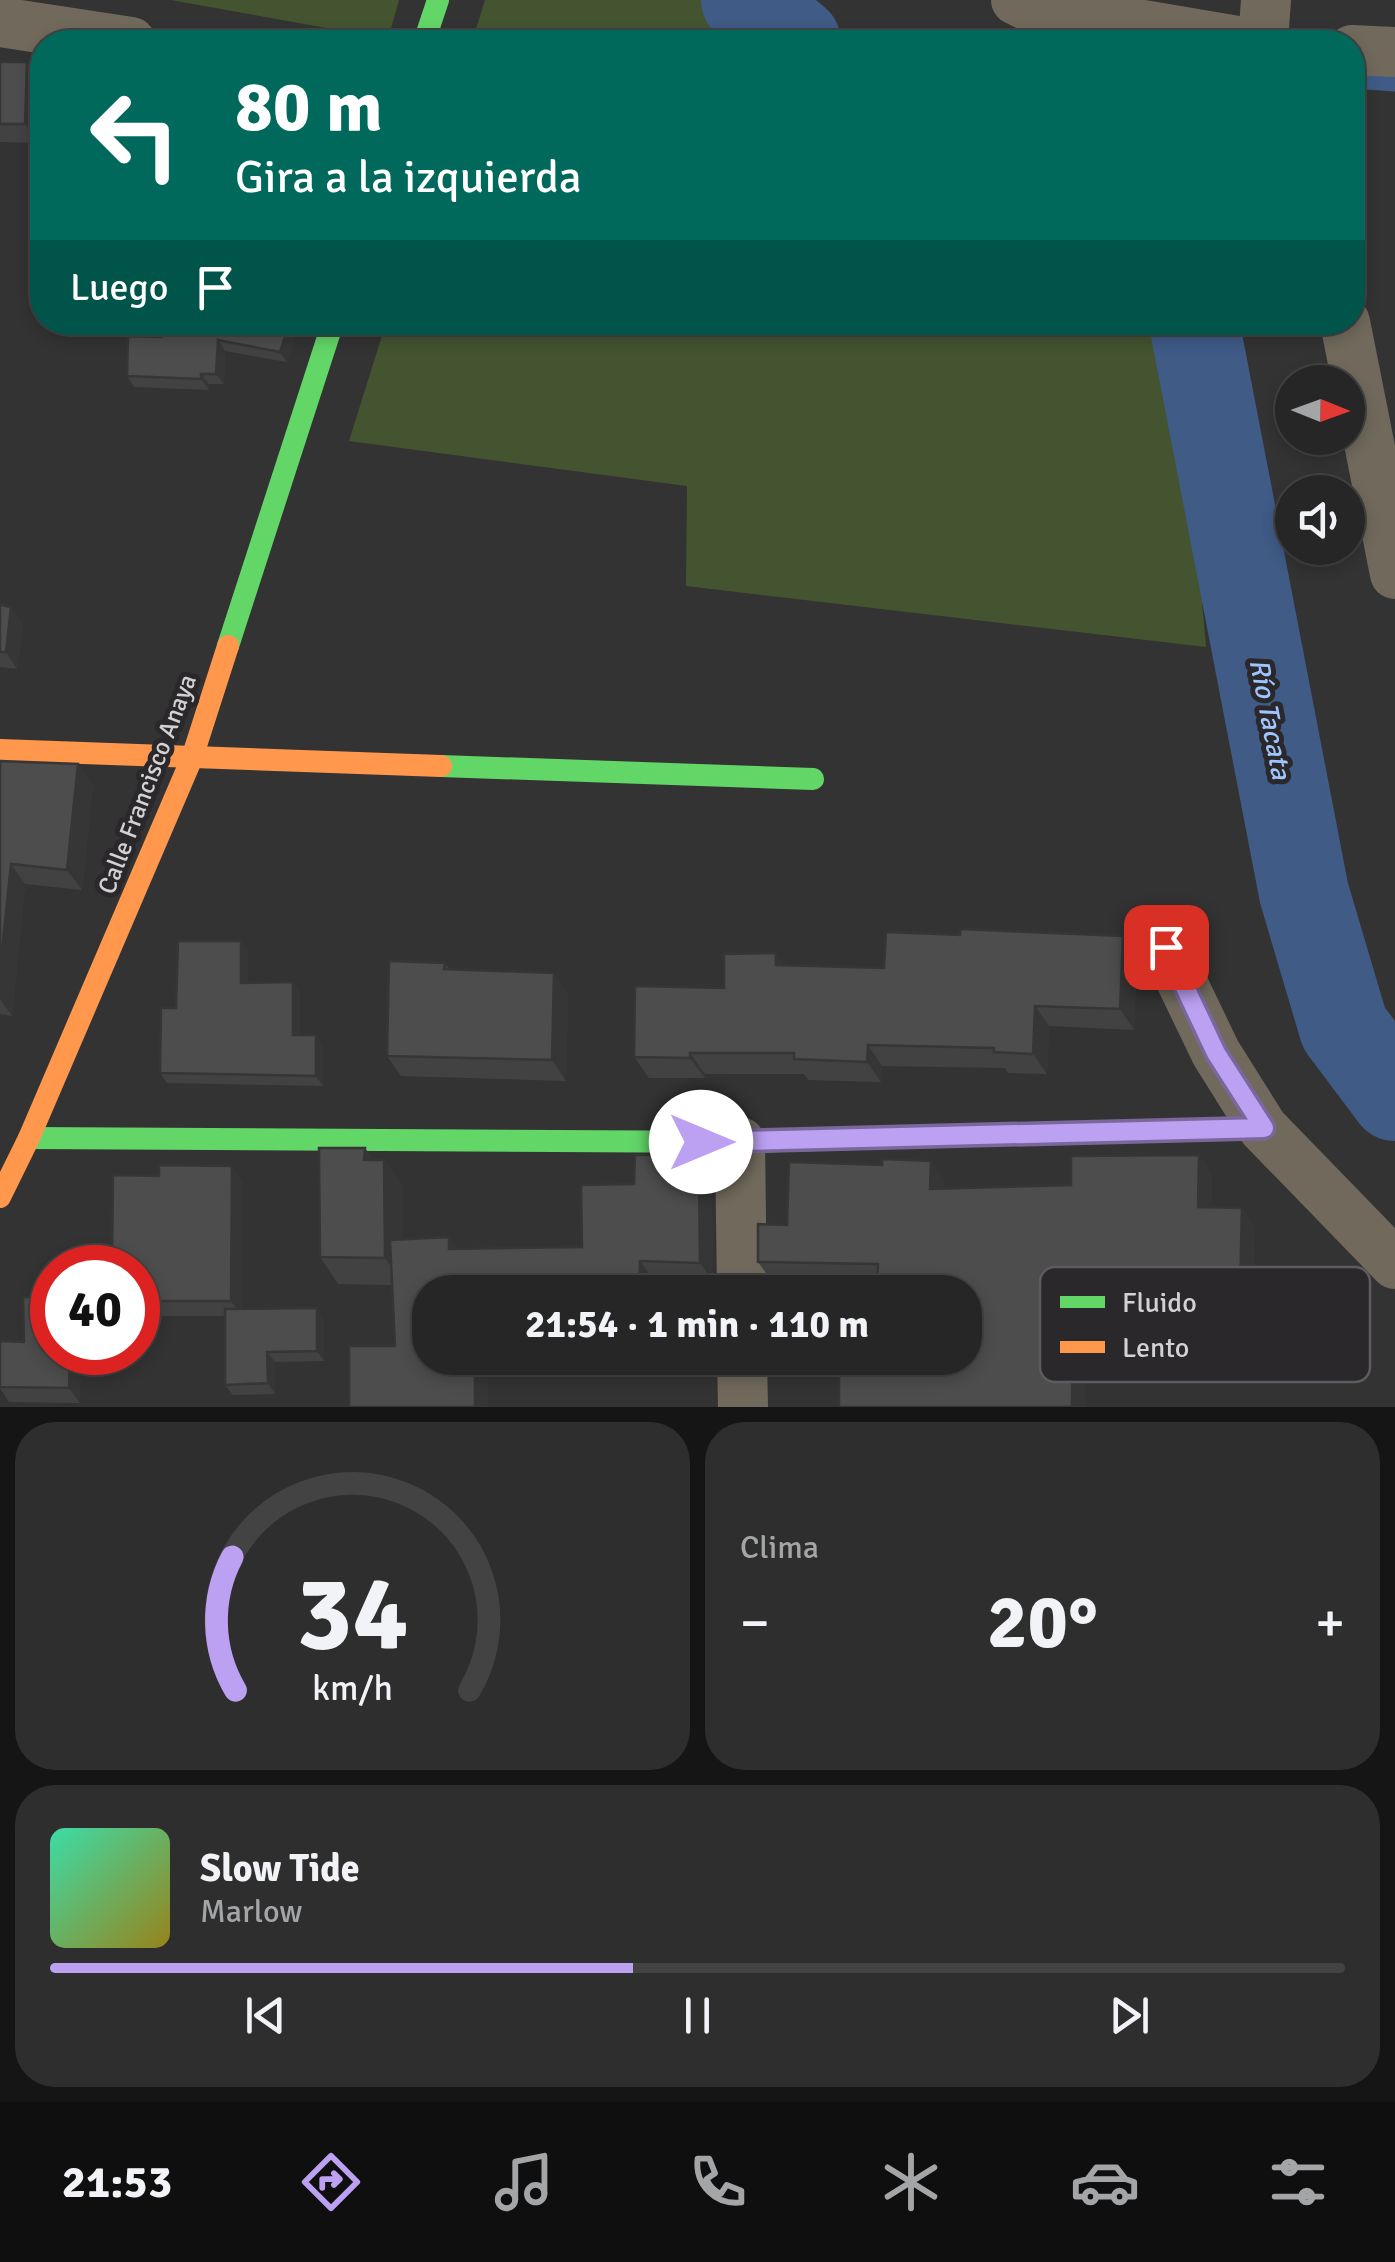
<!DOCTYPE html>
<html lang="es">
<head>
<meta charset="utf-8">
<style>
  :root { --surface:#272627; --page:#2f2e2f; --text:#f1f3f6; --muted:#a4a5a7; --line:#434344; --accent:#bca0f2 }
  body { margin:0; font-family:Signika,sans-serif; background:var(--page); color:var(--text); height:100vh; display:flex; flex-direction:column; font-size:38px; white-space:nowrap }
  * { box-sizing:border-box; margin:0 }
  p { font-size:32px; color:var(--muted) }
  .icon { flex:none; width:55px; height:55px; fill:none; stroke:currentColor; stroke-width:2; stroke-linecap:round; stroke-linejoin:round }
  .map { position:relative; height:1407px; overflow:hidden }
  .sheet { display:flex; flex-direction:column; gap:15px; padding:15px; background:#151515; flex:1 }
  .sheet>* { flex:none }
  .top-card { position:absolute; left:30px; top:30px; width:1335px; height:305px; border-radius:40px; box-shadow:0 5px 15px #0003,0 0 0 2px var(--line); background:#00695c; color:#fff; overflow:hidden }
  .needle { width:65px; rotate:91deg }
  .controls { position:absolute; left:1275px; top:365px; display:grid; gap:20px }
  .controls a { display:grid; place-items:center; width:90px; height:90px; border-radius:50%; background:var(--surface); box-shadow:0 5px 15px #0003,0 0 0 2px var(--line); font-size:50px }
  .speed { position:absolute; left:30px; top:1245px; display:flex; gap:20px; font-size:50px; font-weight:700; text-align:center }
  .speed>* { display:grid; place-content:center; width:130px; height:130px; border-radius:50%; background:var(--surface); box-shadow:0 5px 15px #0003,0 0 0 2px var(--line); line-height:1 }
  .speed .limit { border:15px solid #d22; background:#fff; color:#111 }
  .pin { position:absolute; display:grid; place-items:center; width:85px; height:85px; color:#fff; margin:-42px; border-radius:20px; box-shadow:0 5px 15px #0006 }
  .me { position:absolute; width:110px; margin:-55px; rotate:90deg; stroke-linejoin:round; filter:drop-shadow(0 0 8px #0008) }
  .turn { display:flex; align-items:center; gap:35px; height:210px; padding:0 40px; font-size:45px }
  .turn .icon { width:130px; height:130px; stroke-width:2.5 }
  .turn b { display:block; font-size:70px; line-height:85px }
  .then { display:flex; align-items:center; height:95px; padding:0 40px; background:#0003; gap:20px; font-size:38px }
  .big { font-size:75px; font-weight:700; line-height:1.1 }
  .sheet .tile { flex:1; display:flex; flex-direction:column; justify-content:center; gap:15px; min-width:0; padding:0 35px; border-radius:40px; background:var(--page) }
  .sheet .dial { align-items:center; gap:0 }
  .dial svg { height:260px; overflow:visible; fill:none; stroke:var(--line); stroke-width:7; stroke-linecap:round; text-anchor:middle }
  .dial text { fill:var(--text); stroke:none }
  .song { display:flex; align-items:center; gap:30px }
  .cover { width:120px; height:120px; border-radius:15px; background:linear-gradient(135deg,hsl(160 70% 55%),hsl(50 70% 35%)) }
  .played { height:10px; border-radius:5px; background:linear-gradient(90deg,var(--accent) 45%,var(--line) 45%) }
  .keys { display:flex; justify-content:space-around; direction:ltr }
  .heat { display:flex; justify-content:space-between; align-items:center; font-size:55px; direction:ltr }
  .sheet .tiles { flex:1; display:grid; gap:15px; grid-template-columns:1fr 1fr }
  .tile:last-child { grid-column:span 2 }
  .trip { position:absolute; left:412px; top:1275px; width:570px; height:100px; border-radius:40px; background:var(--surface); box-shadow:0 5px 15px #0003,0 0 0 2px var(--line); font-weight:700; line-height:100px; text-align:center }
  .menu { display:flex; height:160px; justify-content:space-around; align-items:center; background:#100f10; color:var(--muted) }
  .menu .icon { width:70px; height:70px }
  .menu .selected { color:var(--accent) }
  .menu b { font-size:45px; color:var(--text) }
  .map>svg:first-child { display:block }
  .green { fill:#445430 }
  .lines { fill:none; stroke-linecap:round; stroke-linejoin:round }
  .stream { stroke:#3f5b86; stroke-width:15 }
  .river { stroke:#3f5b86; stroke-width:90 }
  .street { stroke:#70695c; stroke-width:50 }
  .fast { stroke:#63d668; stroke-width:22 }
  .slow { stroke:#ff974d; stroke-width:22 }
  .wall { fill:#434243 }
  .shaded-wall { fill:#373637 }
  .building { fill:#4e4d4e; stroke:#373637; stroke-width:2.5 }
  .route-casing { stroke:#7a689d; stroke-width:25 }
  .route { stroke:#bca0f2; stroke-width:18 }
  .labels { text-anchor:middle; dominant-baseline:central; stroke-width:10; stroke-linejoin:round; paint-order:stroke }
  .street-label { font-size:25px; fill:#d3d2d3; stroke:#2a282b }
  .water-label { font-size:28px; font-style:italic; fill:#9fc5ff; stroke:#2a282b }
  .key { fill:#2a282b; stroke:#5d5b5d; stroke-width:2.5 }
  .key-label { font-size:28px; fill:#d3d2d3 }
</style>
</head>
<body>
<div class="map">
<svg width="1395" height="1407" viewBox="0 0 1395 1407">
  <rect width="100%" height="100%" fill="#343334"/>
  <!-- green -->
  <g class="green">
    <path d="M171 0H399L388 39Z"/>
    <path d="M485 0H711L763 42H472Z"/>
    <path d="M386 323H1161L1184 398 1206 647 686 586 687 486 349 441Z"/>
  </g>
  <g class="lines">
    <!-- stream -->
    <path class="stream" d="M1352 81 1395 84"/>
    <!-- river -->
    <g class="river">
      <path d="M746 0 796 42"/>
      <path d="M1194 322 1304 893 1344 1028 1395 1096"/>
    </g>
    <!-- street -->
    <g class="street">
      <path d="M1016 0 1026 5 1243 42"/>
      <path d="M0 22 131 42"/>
      <path d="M1263 42 1266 0"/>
      <path d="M1352 50 1395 52"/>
      <path d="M1345 322 1395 574"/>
      <path d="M1165 947 1216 1053 1263 1128 1395 1264"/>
      <path d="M740 1142 742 1292"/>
      <path d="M742 1358 743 1407"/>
    </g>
    <!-- fast -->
    <g class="fast">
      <path d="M424 42 438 0"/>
      <path d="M228 646 333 322"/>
      <path d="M441 766 813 779"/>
      <path d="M29 1138 740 1142 998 1135"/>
    </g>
    <!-- slow -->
    <g class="slow">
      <path d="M0 750 441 766"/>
      <path d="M998 1135 1263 1128"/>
      <path d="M0 1197 29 1138 192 758 228 646"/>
    </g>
  </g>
  <!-- wall -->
  <g class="wall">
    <path d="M0 62H27L40 80 38 143 0 142Z"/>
    <path d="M301 322 287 362 225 351 224 384H209V390L134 387 127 376 161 337Z"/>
    <path d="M0 605 23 623 17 669 0 667Z"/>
    <path d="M0 761 93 785 82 890 25 884 12 1016 0 1014Z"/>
    <path d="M960 935 1123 936 1137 957 1134 1030 1049 1026 1047 1074 1008 1073 1005 1068 882 1066 881 1082 808 1080 804 1074H705V1078H649L634 1057 724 988 784 965 884 968Z"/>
    <path d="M248 951V983L300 993V1035H316L323 1045V1086L167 1083 160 1073 176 1008Z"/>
    <path d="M445 963 449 969 568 993 566 1081 401 1076 387 1056Z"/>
    <path d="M365 1148 373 1160H384L403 1186V1239L457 1249 582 1247 634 1184 687 1155 700 1173 699 1183 712 1201 713 1281 653 1279 652 1292H430L488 1358V1407H349L395 1346 392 1285 338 1284 320 1257Z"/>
    <path d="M232 1166 242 1182V1309L324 1319V1361L275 1362V1394L233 1395 225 1385V1316H138V1268L159 1176Z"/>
    <path d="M1212 1173 1211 1208H1242L1254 1226 1253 1308H1130V1323H1085V1407H839L965 1358 877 1282 771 1280 758 1262 787 1225 944 1179 943 1189 1071 1185Z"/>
    <path d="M52 1268 80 1403 9 1402 0 1388V1341L24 1342 43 1297Z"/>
    <path d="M561 1358H651V1367L567 1366Z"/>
  </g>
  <!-- shaded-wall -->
  <g class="shaded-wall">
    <path d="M27 62 40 80 38 143 25 124Z"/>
    <path d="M290 322H301L287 362 280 352Z"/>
    <path d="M218 340 225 351 224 384 216 374Z"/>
    <path d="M201 374 209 384V390L201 379Z"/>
    <path d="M11 607 23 623 17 669 6 652Z"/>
    <path d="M78 764 93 785 82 890 67 870Z"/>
    <path d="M11 864 25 884 12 1016 0 999V970Z"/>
    <path d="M1123 936 1137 957 1134 1030 1120 1009Z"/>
    <path d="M241 941 248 951V993L241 983Z"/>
    <path d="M776 953 790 973 776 965Z"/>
    <path d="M554 973 568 993 566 1081 552 1060Z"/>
    <path d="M293 982 300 993V1045L293 1035Z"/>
    <path d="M1035 1006 1049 1026 1047 1074 1033 1054Z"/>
    <path d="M316 1035 323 1045V1086L316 1076Z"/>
    <path d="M868 1045 882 1066 881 1082 867 1062Z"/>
    <path d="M690 1053 705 1074V1078L690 1058Z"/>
    <path d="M365 1148 383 1175 364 1160Z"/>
    <path d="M687 1155 700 1173 699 1183 712 1201 713 1281 700 1263 686 1183Z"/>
    <path d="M1199 1155 1212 1173 1211 1225 1198 1207Z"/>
    <path d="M384 1160 403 1186V1285L385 1258Z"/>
    <path d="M931 1161 944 1179 943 1207 930 1189Z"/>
    <path d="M232 1166 242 1182V1316L231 1301Z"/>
    <path d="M1242 1208 1254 1226 1253 1308 1240 1290Z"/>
    <path d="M449 1237 462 1255 449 1249Z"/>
    <path d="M640 1261 653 1279 652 1292H639Z"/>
    <path d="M1118 1290 1130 1308V1323L1118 1305Z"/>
    <path d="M1073 1305 1085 1323V1407H1072Z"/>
    <path d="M317 1308 324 1319V1361L317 1351Z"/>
    <path d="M70 1352H81L80 1403 69 1388Z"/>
    <path d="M267 1352 275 1362V1394L268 1383Z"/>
    <rect x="475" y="1358" width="13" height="49"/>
    <path d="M644 1358H651V1367Z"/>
  </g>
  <!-- building -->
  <g class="building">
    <path d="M0 62H27L25 124H0Z"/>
    <path d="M161 322H290L280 352 218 340 216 374H201V379L127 376 128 336 161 337Z"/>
    <path d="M0 605 11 607 6 652H0Z"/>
    <path d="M0 761 78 764 67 870 11 864 0 970Z"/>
    <path d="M960 929 1123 936 1120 1009 1035 1006 1033 1054 994 1052V1048L868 1045 867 1062 794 1059V1053H690V1058L634 1057 635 986 724 988V954L776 953V965L884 968 886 932 960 935Z"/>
    <path d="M178 941H241V983L293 982V1035H316V1076L160 1073 161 1008H176Z"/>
    <path d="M389 961 445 963 444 969 554 973 552 1060 387 1056Z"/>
    <path d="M319 1148H365L364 1160H384L385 1258 320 1257Z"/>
    <path d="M635 1155H687L686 1183H699L700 1263 640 1261 639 1292H430V1358H475V1407H349V1346H395L390 1240 449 1237V1249L582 1247 581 1185 634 1184Z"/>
    <path d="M1199 1155 1198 1207 1242 1208 1240 1290H1118V1305H1073L1072 1407H839V1358H965V1292H877L878 1264 758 1262V1224L787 1225 789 1162 882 1165V1159L931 1161 930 1189 1071 1185V1156Z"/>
    <path d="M159 1165 232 1166 231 1301H138V1268H112L113 1175 159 1176Z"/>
    <path d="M104 1265V1268H52V1352H70L69 1388 0 1387V1341L24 1342 23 1297H43V1266Z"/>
    <path d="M317 1308V1351L267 1352 268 1383 225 1385V1309Z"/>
  </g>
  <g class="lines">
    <defs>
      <path id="route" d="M701 1142 1264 1128 1216 1053 1166 947"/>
    </defs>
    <!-- route casing -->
    <use href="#route" class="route-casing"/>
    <!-- route -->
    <use href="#route" class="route"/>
  </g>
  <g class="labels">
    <!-- street labels -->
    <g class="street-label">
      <text transform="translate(147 784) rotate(-69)">Calle Francisco Anaya</text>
    </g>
    <!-- water labels -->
    <g class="water-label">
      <text transform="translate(1270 719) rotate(79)">Río Tacata</text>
    </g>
  </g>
  <!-- legend -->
  <rect x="1040" y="1267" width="330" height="115" rx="15" class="key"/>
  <rect x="1060" y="1296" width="45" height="12" fill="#63d668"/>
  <rect x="1060" y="1341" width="45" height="12" fill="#ff974d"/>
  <g class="key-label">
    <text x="1122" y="1312">Fluido</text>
    <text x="1122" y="1357">Lento</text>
  </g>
</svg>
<div class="controls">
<a><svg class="needle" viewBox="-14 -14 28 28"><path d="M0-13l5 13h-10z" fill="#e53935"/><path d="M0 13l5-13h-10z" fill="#a4a5a7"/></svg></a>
<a><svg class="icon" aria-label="sound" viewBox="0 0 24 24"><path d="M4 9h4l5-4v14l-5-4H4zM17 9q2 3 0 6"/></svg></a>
</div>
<div class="speed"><div class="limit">40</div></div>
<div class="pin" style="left:1166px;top:947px;background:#d93025"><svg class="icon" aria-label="arrive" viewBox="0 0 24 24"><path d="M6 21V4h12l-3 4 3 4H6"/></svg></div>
<svg class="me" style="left:701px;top:1142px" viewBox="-20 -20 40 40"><circle r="19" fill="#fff"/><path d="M0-13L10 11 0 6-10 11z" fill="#bca0f2"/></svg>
<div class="trip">21:54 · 1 min · 110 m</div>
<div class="top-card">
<div class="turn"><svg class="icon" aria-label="left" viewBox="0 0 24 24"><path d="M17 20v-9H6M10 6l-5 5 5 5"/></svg><div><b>80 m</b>Gira a la izquierda</div></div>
<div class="then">Luego<svg class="icon" aria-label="arrive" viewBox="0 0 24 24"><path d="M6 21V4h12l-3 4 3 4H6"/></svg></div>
</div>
</div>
<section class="sheet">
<div class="tiles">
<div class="tile dial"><svg viewBox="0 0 100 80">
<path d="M14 69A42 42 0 1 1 86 69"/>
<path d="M14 69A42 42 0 0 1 13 28" stroke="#bca0f2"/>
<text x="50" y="56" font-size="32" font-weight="700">34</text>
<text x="50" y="72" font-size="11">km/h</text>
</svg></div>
<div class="tile"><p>Clima</p>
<div class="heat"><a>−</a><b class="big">20°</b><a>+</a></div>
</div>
<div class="tile">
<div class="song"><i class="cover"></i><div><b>Slow Tide</b><p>Marlow</p></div></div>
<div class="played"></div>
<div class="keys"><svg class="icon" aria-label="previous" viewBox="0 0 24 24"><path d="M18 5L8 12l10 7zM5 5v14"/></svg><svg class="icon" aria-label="pause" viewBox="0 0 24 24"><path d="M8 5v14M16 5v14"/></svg><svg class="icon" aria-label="next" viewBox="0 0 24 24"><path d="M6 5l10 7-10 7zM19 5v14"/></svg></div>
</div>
</div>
</section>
<nav class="menu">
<b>21:53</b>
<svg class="icon selected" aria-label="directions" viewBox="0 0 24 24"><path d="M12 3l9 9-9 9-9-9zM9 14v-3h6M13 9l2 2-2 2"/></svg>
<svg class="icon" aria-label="music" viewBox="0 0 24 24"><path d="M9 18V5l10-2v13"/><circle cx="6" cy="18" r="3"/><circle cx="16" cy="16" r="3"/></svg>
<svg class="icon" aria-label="phone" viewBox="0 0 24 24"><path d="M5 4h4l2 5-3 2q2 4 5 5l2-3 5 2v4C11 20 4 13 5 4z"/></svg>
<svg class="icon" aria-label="climate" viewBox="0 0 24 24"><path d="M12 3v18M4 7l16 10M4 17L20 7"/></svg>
<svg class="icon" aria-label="car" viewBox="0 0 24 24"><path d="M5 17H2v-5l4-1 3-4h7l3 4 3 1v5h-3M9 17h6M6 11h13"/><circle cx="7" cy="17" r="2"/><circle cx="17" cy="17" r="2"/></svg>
<svg class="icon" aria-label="filters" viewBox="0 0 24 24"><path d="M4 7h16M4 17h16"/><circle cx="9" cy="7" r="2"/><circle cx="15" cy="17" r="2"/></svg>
</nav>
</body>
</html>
